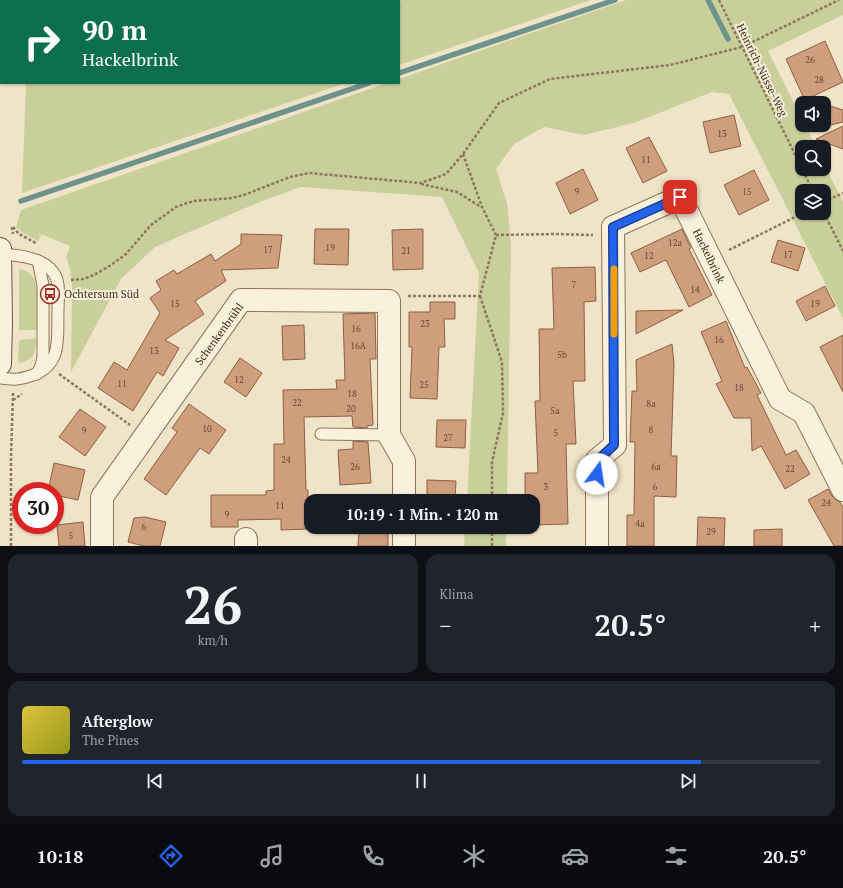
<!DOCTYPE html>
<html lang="de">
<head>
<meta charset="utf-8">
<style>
  :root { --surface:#171b24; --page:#20242c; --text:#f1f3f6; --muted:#9ea1a6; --line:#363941; --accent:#2563eb }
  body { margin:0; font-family:"PT Serif",serif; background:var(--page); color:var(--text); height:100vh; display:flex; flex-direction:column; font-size:15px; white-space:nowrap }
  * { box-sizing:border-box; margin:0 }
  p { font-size:13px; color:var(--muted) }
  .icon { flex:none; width:22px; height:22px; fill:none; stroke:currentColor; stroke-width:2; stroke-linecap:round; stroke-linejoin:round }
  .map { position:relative; height:546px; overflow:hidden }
  .sheet { display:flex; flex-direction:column; gap:8px; padding:8px; background:#0d0f14; flex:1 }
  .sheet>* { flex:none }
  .banner { position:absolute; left:0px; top:0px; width:400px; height:84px; box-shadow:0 1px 3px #0004; background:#0b6e4f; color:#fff; overflow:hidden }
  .buttons { position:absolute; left:795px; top:96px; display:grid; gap:8px }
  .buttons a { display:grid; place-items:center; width:36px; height:36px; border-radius:8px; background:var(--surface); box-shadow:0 1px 3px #0004; font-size:20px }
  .speed { position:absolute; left:12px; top:482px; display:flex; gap:8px; font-size:20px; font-weight:700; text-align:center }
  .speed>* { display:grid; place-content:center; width:52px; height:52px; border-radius:50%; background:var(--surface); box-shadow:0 1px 3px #0004; line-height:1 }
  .speed .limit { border:6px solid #d22; background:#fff; color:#111 }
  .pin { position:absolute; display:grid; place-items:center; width:34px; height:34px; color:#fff; margin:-17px; border-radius:8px; box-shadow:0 2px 6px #0006 }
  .me { position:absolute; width:44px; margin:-22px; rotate:14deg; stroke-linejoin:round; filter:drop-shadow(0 0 3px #0008) }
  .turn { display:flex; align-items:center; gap:14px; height:84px; padding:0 16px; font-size:18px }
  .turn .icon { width:52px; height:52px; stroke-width:2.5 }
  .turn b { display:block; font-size:28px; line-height:34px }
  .big { font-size:30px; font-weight:800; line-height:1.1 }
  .sheet .widget { flex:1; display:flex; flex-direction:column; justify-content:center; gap:6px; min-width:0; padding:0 14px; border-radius:12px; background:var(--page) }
  .sheet .dial { align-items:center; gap:0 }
  .dial b { font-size:52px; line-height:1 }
  .song { display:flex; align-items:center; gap:12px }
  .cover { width:48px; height:48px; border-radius:6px; background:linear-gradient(135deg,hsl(50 70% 55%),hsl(60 70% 35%)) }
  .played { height:4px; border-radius:2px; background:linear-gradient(90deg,var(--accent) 85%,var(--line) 85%) }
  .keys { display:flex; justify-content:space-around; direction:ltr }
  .heat { display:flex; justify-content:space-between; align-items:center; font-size:22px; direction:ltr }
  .sheet .tiles { flex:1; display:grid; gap:8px; grid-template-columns:1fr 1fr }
  .widget:last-child { grid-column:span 2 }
  .trip { position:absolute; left:304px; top:494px; width:236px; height:40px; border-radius:12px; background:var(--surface); box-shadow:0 1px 3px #0004; font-weight:800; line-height:40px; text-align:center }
  .dock { display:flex; height:64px; justify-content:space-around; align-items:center; background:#090b0e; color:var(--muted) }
  .dock .icon { width:28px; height:28px }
  .dock .active { color:var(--accent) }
  .dock b { font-size:18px; color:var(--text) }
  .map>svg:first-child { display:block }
  .green { fill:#c9cf9b; fill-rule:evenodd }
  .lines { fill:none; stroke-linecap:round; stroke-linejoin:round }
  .stream { stroke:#6f938a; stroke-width:5.5 }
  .building { fill:#cf9f7d; stroke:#8d5f41 }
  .lane-casing { stroke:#8d765c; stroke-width:13 }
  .street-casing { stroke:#8d765c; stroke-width:24 }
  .secondary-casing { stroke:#6f573f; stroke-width:24 }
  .path { stroke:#8d765c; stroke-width:2.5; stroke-dasharray:3 2; stroke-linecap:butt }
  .lane { stroke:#faf1dc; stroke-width:11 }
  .street { stroke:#faf1dc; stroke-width:22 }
  .secondary { stroke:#faf1dc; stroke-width:22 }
  .route-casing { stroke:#184099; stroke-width:10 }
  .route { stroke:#2563eb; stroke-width:7 }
  .slow { stroke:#f59e0b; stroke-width:7 }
  .labels { text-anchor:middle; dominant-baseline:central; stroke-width:4; stroke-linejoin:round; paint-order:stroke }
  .number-label { font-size:9px; fill:#624a37 }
  .street-label { font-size:11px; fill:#3d2e20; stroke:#f7eed8 }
  .poi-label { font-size:11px; fill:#3d2e20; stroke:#f7eed8; text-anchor:start }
</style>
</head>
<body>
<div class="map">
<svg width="843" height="546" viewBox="0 0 843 546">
  <rect width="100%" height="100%" fill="#f0e4c8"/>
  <!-- green -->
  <g class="green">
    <path d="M30 0H591L399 65V1H30Z"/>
    <path d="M626 0H843V15L768 51 802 119V125H805L816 147H802V169H824V164L843 202V318L729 94 712 92 634 123 584 135 544 127 514 144 496 169 507 203 511 243 507 501H467L479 273 442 197 301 187 257 203 185 234 155 247 121 279 71 372 72 286 70 269 66 257 70 246 41 234 38 241 23 233 16 227 21 210 387 83H399V79ZM802 191H824V213H802Z"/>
    <path d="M26 83H346L22 193Z"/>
    <path d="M19 269C26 270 31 273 34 279 39 288 37 318 37 330H19Z"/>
    <path d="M36 338C36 353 34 361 18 363L19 340Z"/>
    <path d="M465 527H506V546H464Z"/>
  </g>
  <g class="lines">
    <!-- stream -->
    <g class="stream">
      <path d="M708 0 728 39"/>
      <path d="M399 73 615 0"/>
      <path d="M21 201 369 83"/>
    </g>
  </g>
  <!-- building -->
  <g class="building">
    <path d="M825 41 843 82 809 98 822 103H806L786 59Z"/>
    <path d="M824 104 843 110V122L818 128 816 125H824Z"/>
    <path d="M734 115 741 146 710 153 703 122Z"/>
    <path d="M843 126V149L816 139Z"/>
    <path d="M649 137 667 171 643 183 626 148Z"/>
    <path d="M583 169 598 200 570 214 556 183Z"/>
    <path d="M754 170 769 200 739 215 724 185Z"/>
    <path d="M315 229H349L348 265 314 264Z"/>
    <path d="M423 229V269L393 270 392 230Z"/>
    <path d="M682 229 691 248 689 249 712 295 689 307 666 260 640 272 631 253Z"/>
    <path d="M241 234 282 235 278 268 221 270 226 281 195 301 204 314 165 340 179 348 163 376 157 372 133 411 98 388 114 362 127 370 160 313 150 298 161 290 156 281 174 270 177 274 211 254 215 261 241 244Z"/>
    <path d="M778 240 805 248 798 271 771 262Z"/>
    <path d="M595 267 596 301 584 302 585 381H573L576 444H566L568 524 533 525V501H525V473H538L535 401H540L539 329H554L552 268Z"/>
    <path d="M825 286 835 306 806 321 796 301Z"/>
    <path d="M430 302H455V319H444L445 347H439L437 399 410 398 412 347H409V312H430Z"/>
    <path d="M683 310 636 334V311Z"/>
    <path d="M375 313 376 359H370L373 425 367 426V428L353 427 352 416 304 417 306 490H308V529L281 530V519L238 520V527H211V495H266V491L274 490V444H284L283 390 337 389 336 380H345L343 314Z"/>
    <path d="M726 321 745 368 747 367 761 393 757 395 786 455 796 450 810 474 785 489 761 446 752 451 751 418H734L716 384 722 381 701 332Z"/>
    <path d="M304 325 305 359 283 360 282 326Z"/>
    <path d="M843 335V392L820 347Z"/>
    <path d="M672 344 674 364 671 456H677L676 497 654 496V546H627V515H634L635 442H630L632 391H637L636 360Z"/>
    <path d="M240 358 262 373 246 397 224 382Z"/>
    <path d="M189 404 226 430 209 454 200 448 166 495 144 479 177 432 172 428Z"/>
    <path d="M80 409 106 427 85 456 59 437Z"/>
    <path d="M437 420H466L465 448 436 447Z"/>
    <path d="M353 441 368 442 371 483 340 485 338 450 353 449Z"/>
    <path d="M54 463 85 470 78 500 55 495V491H48Z"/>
    <path d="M427 480 456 481 455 501H427Z"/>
    <path d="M828 489 832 496 836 500 840 502 843 507V546H834L808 500Z"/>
    <path d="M145 517 166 522 160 546H144L128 542 134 518Z"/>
    <path d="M698 517 725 518 724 546H697Z"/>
    <path d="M83 522 85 546H59L57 525Z"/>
    <path d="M359 527H388V546H358Z"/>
    <path d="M782 529V546H754V530Z"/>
  </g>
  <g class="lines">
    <defs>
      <g id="lane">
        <path d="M0 254C17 255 42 257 53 272 61 282 58 299 58 310 57 337 63 364 33 375 21 380 12 380 0 378"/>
        <path d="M37 374 41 366 43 357V285L38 261"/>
        <path d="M321 434 389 435"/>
      </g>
      <g id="street">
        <path d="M246 539V546"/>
        <path d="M102 546V497L241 300 389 301V435L404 461V501"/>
        <path d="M404 546V527"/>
        <path d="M597 546V460L615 445 613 227 680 197 780 399 804 413 843 490"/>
      </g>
      <path id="secondary" d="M0 249 1 322 0 364"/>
    </defs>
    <!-- lane casing -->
    <use href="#lane" class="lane-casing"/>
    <!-- street casing -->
    <use href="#street" class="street-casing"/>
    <!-- secondary casing -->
    <use href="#secondary" class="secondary-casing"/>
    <!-- path -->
    <g class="path">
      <path d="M719 0 813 191"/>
      <path d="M463 154 482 207 496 235"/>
      <path d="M421 184 457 192 481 207"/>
      <path d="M824 202 843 193"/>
      <path d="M824 213 843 251"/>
      <path d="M12 227 13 234"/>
      <path d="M13 227 19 234 36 243"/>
      <path d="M729 250 803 213"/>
      <path d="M71 280 83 279 94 275 111 265 126 254 151 225 176 207 184 204 194 201 232 198 244 195 290 177 309 173 421 183 446 174 463 154 499 103 550 79 670 65 742 47 839 0"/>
      <path d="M408 296H480L496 235 557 234 593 235"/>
      <path d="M480 296 502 362 503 413 492 462V501"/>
      <path d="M59 374 130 425"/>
      <path d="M13 400 22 394"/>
      <path d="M11 546V458L13 393"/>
      <path d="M492 546V527"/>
    </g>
    <!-- lane -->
    <use href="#lane" class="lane"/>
    <!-- street -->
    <use href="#street" class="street"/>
    <!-- secondary -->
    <use href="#secondary" class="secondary"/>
  </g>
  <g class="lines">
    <defs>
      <path id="route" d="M597 474 598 460 614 445 613 227 680 197"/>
    </defs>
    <!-- route casing -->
    <use href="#route" class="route-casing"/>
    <!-- route -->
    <use href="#route" class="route"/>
    <!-- slow -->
    <path class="slow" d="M614 269V334"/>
  </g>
  <!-- icons -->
  <defs>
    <symbol id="bus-ring" viewBox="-11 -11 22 22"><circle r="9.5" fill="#f7eed8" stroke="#9e2a2b" stroke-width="1.5"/><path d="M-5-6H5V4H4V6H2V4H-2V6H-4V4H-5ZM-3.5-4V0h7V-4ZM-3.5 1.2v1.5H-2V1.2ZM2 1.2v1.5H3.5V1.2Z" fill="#9e2a2b"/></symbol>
  </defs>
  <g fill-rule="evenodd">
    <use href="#bus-ring" x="39" y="283" width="22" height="22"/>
  </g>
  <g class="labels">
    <!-- number labels -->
    <g class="number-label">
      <text x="810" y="60">26</text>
      <text x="819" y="80">28</text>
      <text x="722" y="134">13</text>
      <text x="646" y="160">11</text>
      <text x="577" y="192">9</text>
      <text x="747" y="192">15</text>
      <text x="675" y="243">12a</text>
      <text x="330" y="248">19</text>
      <text x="268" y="250">17</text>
      <text x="406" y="251">21</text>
      <text x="788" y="255">17</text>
      <text x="649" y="256">12</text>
      <text x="574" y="285">7</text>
      <text x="695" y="290">14</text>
      <text x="175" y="304">15</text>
      <text x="815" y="304">19</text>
      <text x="425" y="324">23</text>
      <text x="356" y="329">16</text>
      <text x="719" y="340">16</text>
      <text x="358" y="346">16A</text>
      <text x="154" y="351">13</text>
      <text x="562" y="355">5b</text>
      <text x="239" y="380">12</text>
      <text x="122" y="384">11</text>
      <text x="424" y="385">25</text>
      <text x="739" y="388">18</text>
      <text x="352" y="394">18</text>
      <text x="297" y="403">22</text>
      <text x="651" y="404">8a</text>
      <text x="351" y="409">20</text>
      <text x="555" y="411">5a</text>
      <text x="207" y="429">10</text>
      <text x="651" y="430">8</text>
      <text x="84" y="431">9</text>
      <text x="556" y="433">5</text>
      <text x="448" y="438">27</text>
      <text x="286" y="460">24</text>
      <text x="355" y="467">26</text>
      <text x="656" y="467">6a</text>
      <text x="790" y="469">22</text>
      <text x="546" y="487">3</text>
      <text x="655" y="487">6</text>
      <text x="826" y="503">24</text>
      <text x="280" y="506">11</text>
      <text x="227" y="515">9</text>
      <text x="640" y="524">4a</text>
      <text x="144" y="527">6</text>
      <text x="711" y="532">29</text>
      <text x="71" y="536">5</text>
    </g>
    <!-- street labels -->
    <g class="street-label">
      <text transform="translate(762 70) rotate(64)">Heinrich-Nüsse-Weg</text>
      <text transform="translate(709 256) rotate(64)">Hackelbrink</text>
      <text transform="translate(219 334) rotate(-54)">Schenkenbrühl</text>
    </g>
    <!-- poi labels -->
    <g class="poi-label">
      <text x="64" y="294">Ochtersum Süd</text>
    </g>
  </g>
</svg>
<div class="buttons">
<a><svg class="icon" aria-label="sound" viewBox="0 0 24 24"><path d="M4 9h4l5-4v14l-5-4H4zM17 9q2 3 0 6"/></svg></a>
<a><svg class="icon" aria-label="search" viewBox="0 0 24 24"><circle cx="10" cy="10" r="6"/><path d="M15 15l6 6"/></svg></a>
<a><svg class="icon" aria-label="layers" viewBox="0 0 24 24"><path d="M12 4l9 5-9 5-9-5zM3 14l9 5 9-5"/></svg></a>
</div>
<div class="speed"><div class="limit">30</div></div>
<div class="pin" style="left:680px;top:197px;background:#d93025"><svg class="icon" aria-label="arrive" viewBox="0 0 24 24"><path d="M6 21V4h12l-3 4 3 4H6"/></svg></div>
<svg class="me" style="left:597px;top:474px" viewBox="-20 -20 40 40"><circle r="19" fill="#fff"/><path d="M0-13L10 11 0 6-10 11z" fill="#2563eb"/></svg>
<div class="trip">10:19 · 1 Min. · 120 m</div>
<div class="banner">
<div class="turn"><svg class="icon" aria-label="right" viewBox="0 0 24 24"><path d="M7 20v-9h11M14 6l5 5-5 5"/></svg><div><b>90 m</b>Hackelbrink</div></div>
</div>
</div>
<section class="sheet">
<div class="tiles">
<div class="widget dial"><b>26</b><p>km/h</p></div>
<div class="widget"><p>Klima</p>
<div class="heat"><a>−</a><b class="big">20.5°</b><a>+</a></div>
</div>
<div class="widget">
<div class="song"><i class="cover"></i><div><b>Afterglow</b><p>The Pines</p></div></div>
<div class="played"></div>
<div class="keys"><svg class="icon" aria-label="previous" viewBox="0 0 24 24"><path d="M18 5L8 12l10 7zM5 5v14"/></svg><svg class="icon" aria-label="pause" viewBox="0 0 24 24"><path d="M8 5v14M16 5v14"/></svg><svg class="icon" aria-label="next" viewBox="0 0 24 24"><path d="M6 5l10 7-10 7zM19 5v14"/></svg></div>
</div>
</div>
</section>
<nav class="dock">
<b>10:18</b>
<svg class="icon active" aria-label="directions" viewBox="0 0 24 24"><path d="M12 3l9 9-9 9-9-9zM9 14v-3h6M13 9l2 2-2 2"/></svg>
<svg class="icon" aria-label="music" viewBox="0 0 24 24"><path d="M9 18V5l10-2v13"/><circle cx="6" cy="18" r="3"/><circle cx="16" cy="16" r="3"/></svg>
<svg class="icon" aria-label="phone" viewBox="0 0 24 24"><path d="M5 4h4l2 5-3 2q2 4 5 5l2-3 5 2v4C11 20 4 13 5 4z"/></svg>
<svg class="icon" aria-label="climate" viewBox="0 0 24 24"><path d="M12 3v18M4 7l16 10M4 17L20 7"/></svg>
<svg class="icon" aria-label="car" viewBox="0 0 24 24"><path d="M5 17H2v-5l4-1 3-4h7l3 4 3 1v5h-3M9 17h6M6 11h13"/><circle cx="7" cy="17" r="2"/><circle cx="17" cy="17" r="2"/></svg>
<svg class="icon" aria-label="filters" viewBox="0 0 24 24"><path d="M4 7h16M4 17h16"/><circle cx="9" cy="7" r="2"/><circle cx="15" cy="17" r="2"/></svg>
<b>20.5°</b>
</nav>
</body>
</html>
